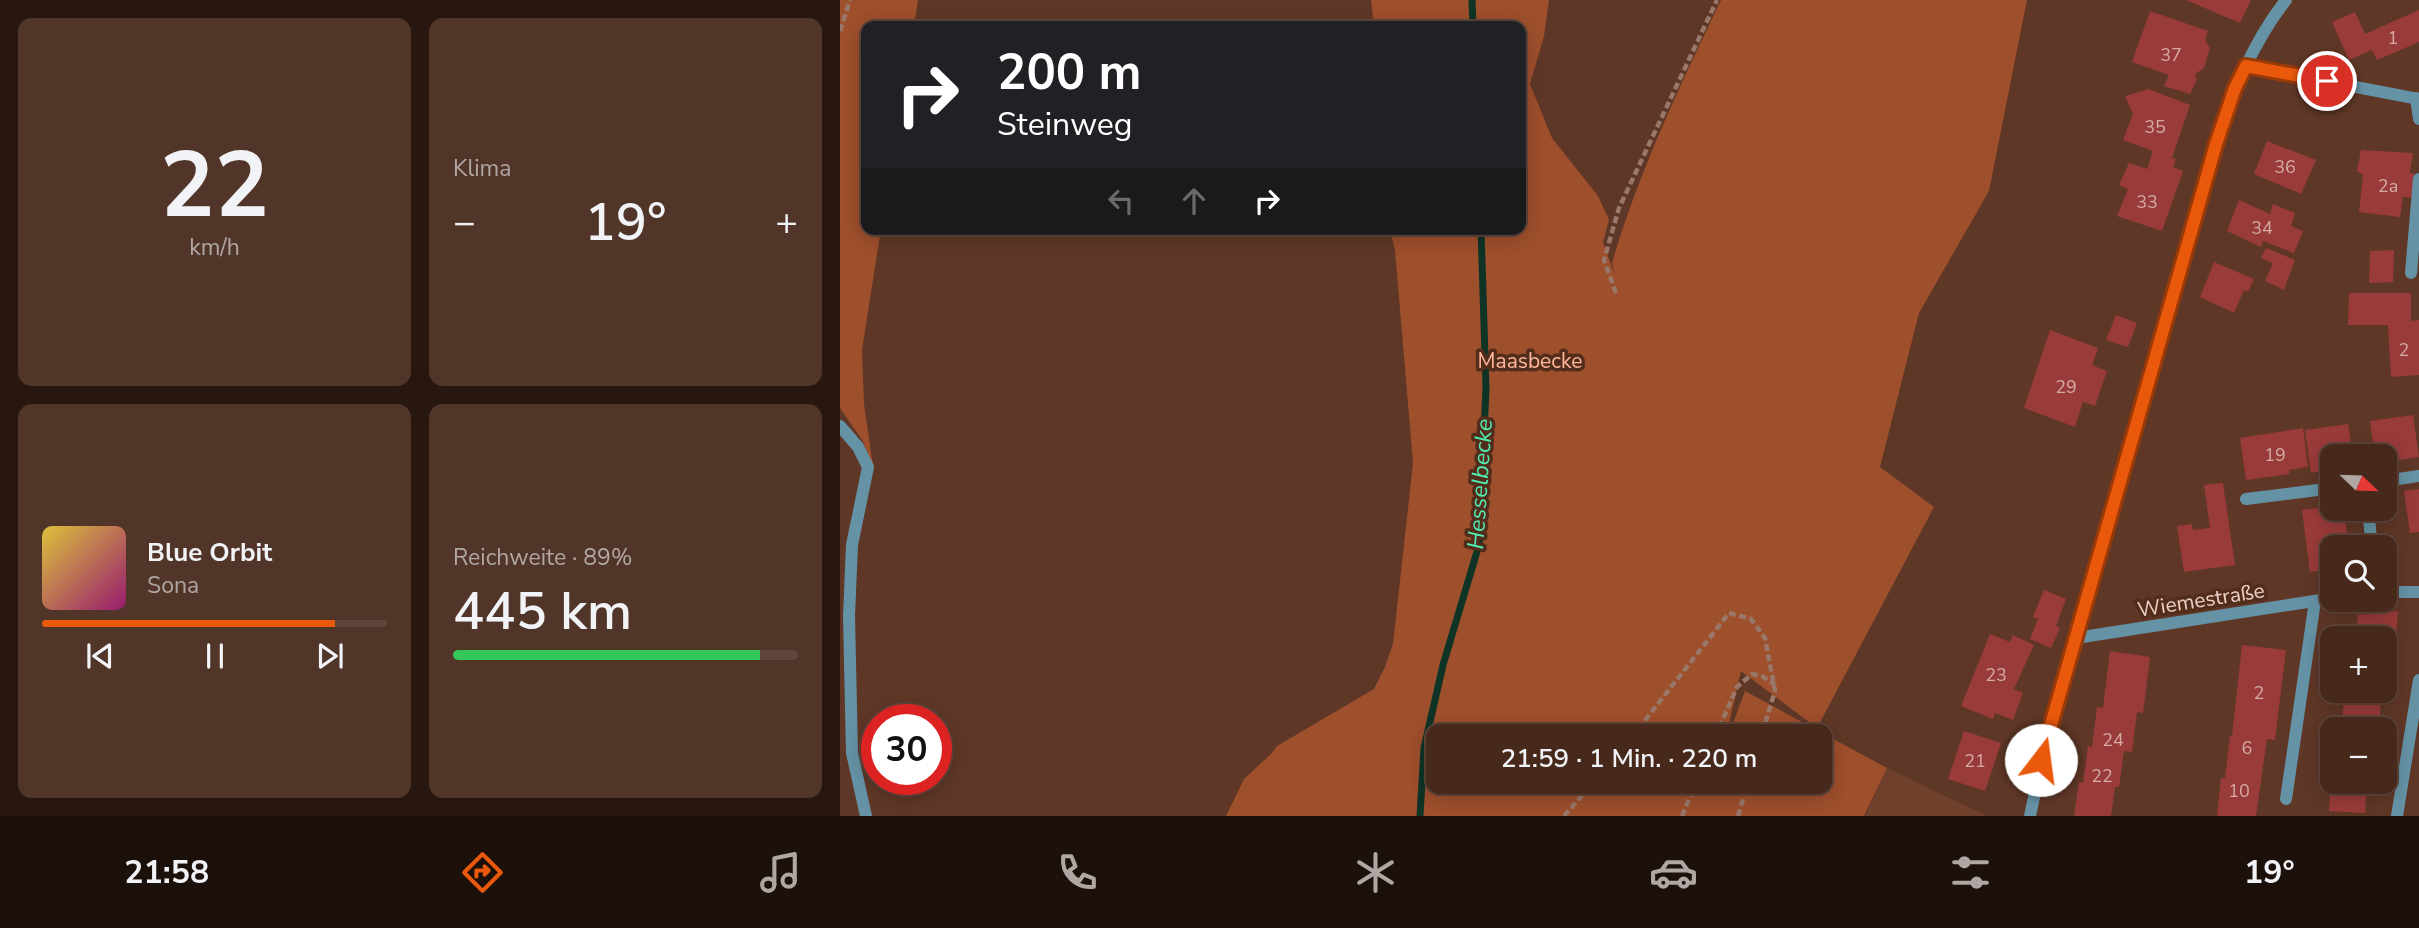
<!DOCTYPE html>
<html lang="de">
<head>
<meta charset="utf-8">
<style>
  :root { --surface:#47291c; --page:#513529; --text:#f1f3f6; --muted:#b0a6a3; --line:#5f453b; --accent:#ea580c }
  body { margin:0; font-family:"Nunito Sans",sans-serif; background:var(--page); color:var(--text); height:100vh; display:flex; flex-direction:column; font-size:26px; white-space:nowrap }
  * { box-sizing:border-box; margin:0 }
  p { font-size:23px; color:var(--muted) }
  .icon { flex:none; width:38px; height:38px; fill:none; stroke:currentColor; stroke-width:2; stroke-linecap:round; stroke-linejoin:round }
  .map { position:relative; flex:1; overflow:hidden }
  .details { display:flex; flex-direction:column; gap:18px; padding:18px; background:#27170f; width:840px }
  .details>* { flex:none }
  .banner { position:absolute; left:21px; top:21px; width:665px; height:214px; border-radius:14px; box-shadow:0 4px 18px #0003,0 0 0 2px var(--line); background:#202124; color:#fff; overflow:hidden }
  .needle { width:46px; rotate:113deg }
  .tools { position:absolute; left:1480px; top:444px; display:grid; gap:14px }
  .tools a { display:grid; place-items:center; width:77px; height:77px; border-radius:14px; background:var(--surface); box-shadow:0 4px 18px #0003,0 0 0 2px var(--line); font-size:35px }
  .speed { position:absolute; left:21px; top:704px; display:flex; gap:14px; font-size:35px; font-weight:700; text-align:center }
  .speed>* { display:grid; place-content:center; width:91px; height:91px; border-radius:50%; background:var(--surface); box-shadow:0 4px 18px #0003,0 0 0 2px var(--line); line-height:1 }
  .speed .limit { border:10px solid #d22; background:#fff; color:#111 }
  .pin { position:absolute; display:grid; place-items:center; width:60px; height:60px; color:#fff; margin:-30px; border:4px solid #fff; border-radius:50%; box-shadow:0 2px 7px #0007 }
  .me { position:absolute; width:77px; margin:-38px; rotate:15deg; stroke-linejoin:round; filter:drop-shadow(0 0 5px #0008) }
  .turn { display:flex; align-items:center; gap:24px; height:147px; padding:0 21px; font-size:32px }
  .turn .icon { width:91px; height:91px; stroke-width:2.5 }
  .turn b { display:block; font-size:49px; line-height:60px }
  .lanes { display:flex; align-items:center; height:66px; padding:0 21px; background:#0003; justify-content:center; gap:35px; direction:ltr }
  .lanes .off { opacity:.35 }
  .big { font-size:52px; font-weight:600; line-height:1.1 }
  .details .tile { flex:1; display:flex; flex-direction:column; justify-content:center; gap:10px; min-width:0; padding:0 24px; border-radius:14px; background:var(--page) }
  .details .dial { align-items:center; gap:0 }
  .dial b { font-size:91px; line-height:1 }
  .song { display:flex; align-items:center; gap:21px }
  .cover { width:84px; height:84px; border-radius:10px; background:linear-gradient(135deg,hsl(50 70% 55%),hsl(320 70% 35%)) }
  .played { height:7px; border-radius:4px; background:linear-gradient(90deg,var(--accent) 85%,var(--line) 85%) }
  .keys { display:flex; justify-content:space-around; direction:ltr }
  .heat { display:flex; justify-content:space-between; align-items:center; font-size:38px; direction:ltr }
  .charge { height:10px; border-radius:5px; background:linear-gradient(90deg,#34c759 89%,var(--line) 0) }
  .details .tiles { flex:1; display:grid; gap:18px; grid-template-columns:repeat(2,1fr) }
  .trip { position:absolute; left:586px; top:724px; width:406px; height:70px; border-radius:14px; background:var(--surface); box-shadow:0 4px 18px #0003,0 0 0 2px var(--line); font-weight:600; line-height:70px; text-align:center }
  .menu { display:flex; height:112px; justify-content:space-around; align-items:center; background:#1c100b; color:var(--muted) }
  .menu .icon { width:49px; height:49px }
  .menu .current { color:var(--accent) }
  .menu b { font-size:32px; color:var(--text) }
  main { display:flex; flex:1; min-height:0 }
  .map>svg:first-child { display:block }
  .built { fill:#6f402b }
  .green { fill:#9e4f2c }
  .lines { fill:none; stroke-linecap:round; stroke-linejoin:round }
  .stream { stroke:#0f3425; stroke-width:7 }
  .building { fill:#993b3a }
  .path { stroke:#997769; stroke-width:4.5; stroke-dasharray:7 3.5; stroke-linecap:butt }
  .minor { stroke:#6593a5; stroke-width:12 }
  .route-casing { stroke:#983908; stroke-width:18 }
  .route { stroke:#ea580c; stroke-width:12 }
  .labels { text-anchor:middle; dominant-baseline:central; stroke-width:7; stroke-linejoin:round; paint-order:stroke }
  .number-label { font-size:18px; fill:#d5aba3 }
  .park-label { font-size:21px; fill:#ffb799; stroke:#532d1c }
  .street-label { font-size:21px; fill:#e9d0c6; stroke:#532d1c }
  .water-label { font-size:23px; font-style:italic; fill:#51edb1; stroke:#532d1c }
</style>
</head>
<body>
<main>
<section class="details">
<div class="tiles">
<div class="tile dial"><b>22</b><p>km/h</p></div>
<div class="tile"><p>Klima</p>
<div class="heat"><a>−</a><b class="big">19°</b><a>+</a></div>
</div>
<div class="tile">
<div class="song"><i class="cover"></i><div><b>Blue Orbit</b><p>Sona</p></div></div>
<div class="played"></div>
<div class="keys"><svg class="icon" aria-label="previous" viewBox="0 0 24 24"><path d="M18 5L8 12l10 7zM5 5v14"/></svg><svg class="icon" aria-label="pause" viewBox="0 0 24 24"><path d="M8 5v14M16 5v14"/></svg><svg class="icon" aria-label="next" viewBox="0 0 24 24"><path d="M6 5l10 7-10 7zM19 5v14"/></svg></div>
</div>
<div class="tile"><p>Reichweite · 89%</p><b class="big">445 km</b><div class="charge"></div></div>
</div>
</section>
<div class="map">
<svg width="1579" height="816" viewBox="0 0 1579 816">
  <rect width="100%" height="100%" fill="#5f3726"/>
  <!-- built -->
  <path class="built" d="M1047 768 1147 816H1025Z"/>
  <!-- green -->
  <g class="green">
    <path d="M0 0H78L74 26H26V229H41L22 350 24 404 33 466 22 440 0 408Z"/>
    <path d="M531 0H709L704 36 690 84 712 138 758 196 769 220 763 242 774 273 772 263C799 171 840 86 881 0H1187L1149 191 1079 313 1040 467 1094 507 977 728 901 671 886 737H598V782H874V788L876 782H980V737H888L905 691 1047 768 1024 816H386L404 779 432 753 437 746 534 689 545 667 553 644 573 463 555 250 550 229H681V26H534Z"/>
  </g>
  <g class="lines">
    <!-- stream -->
    <g class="stream">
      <path d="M632 0 633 26"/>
      <path d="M580 816 584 748 603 665 639 545 646 388 641 229"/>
    </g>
  </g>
  <!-- building -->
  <g class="building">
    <path d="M1346 0H1411L1400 23Z"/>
    <path d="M1579 10V42L1537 60 1532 50 1509 60 1492 22 1515 12 1525 34Z"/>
    <path d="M1310 11 1368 31 1365 40 1370 48 1364 68 1355 74 1357 79 1350 94 1324 86 1329 75 1292 62Z"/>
    <path d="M1309 89 1350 105 1332 158 1336 159 1333 167 1343 171 1322 231 1277 216 1288 189 1279 185 1289 163 1307 169 1313 151 1283 140 1293 114 1285 96Z"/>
    <path d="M1427 141 1476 160 1461 194 1414 174Z"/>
    <path d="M1521 150 1573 153 1570 173 1575 174 1573 198 1563 197 1560 217 1519 212 1523 175 1517 171Z"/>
    <path d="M1399 200 1430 214 1433 204 1455 213 1451 226 1463 231 1454 253 1423 241 1421 247 1387 231Z"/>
    <path d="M1426 248 1455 260 1444 290 1425 281 1433 263 1421 258Z"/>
    <path d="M1554 250 1553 282 1529 283 1530 251Z"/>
    <path d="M1374 262 1414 279 1408 292 1404 290 1394 313 1360 297Z"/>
    <path d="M1509 293H1571V321L1579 320V375L1551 377 1548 325H1508Z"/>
    <path d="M1276 315 1297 323 1288 347 1266 340Z"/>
    <path d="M1210 330 1258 348 1252 365 1267 371 1255 406 1243 402 1235 427 1184 408Z"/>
    <path d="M1573 415 1579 457 1545 462V457H1535L1530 421Z"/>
    <path d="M1508 424 1513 457H1493V469L1471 473 1465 430Z"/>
    <path d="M1463 428 1468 467 1449 470V474L1406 480 1400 438Z"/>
    <path d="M1383 483 1395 565 1344 572 1337 526 1352 524 1353 530 1370 528 1364 485Z"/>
    <path d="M1579 489V532L1570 533 1564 491Z"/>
    <path d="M1493 506V509H1504L1509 548H1493V569L1470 572 1462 510Z"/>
    <path d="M1204 590 1226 599 1216 626 1220 628 1211 648 1190 639 1198 619 1193 617Z"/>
    <path d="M1558 611 1551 698 1541 697 1539 730H1502L1504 695 1512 696V691H1545V639H1516L1518 615Z"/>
    <path d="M1150 634 1170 642 1173 635 1194 645 1174 689 1183 693 1173 720 1155 713 1153 719 1121 706Z"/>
    <path d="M1402 645 1446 650 1435 740 1427 739 1416 816H1377L1381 778H1385L1390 735 1392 736Z"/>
    <path d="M1270 651 1310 657 1303 713 1297 712 1292 752 1284 751 1279 787H1275L1271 816H1234L1239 782 1243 783 1248 746 1252 747 1257 707 1263 708Z"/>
    <path d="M1124 731 1161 743 1145 791 1108 779Z"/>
    <path d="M1491 782H1527L1525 813 1489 811Z"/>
  </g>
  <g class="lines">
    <!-- path -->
    <g class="path">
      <path d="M0 31 10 0"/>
      <path d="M776 293 764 260 779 208 877 0"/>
      <path d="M792 737 889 613 911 619 925 638 935 691 921 737"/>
      <path d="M875 737 897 687 912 674 922 676 935 685"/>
      <path d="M724 816 754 782"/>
      <path d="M842 816 856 782"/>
      <path d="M898 816 908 782"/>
    </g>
    <!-- minor -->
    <g class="minor">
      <path d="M1406 66 1579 99"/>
      <path d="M1576 98 1579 119"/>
      <path d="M1571 273 1579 179"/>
      <path d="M0 426 18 447 28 467 12 545 9 616 12 753 26 816"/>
      <path d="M1545 481 1579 476"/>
      <path d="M1406 499 1493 488"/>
      <path d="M1528 509 1532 548"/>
      <path d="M1545 592H1579"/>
      <path d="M1236 638 1493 598"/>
      <path d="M1446 799 1475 601"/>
      <path d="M1190 816 1206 741 1375 144C1393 93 1412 43 1446 0"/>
      <path d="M1557 816 1579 680"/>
    </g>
  </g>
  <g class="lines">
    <defs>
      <path id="route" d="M1201 760 1376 144 1395 88 1406 66 1487 81"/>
    </defs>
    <!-- route casing -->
    <use href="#route" class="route-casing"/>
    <!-- route -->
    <use href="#route" class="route"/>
  </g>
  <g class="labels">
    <!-- number labels -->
    <g class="number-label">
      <text x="1553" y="38">1</text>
      <text x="1331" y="55">37</text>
      <text x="1315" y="127">35</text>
      <text x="1445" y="167">36</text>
      <text x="1548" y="186">2a</text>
      <text x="1307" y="202">33</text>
      <text x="1422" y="228">34</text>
      <text x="1564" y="350">2</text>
      <text x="1226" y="387">29</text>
      <text x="1435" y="455">19</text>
      <text x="1156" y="675">23</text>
      <text x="1419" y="693">2</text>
      <text x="1273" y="740">24</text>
      <text x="1407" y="748">6</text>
      <text x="1135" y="761">21</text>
      <text x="1262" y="776">22</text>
      <text x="1399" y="791">10</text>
    </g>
    <!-- park labels -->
    <g class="park-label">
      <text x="690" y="361">Maasbecke</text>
    </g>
    <!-- street labels -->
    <g class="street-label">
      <text transform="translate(1361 600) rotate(-9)">Wiemestraße</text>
    </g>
    <!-- water labels -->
    <g class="water-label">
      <text transform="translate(640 484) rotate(-86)">Hesselbecke</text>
    </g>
  </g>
</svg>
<div class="tools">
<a><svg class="needle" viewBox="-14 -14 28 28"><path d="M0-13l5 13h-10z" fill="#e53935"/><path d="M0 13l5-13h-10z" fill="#b0a6a3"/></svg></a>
<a><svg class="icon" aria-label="search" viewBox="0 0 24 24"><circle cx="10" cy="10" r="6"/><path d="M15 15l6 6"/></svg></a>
<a>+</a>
<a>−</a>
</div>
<div class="speed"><div class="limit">30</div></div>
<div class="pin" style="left:1487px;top:81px;background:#d93025"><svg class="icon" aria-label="arrive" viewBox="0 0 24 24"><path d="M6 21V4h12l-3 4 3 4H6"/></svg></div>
<svg class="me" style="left:1201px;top:760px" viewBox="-20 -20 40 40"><circle r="19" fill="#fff"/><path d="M0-13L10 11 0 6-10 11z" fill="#ea580c"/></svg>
<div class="trip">21:59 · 1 Min. · 220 m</div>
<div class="banner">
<div class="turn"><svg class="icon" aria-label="right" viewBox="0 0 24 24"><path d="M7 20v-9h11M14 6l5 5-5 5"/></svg><div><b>200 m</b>Steinweg</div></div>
<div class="lanes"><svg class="icon off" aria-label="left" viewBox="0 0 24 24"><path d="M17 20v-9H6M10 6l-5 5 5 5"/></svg><svg class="icon off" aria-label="ahead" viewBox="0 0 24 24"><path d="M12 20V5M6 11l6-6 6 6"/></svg><svg class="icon" aria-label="right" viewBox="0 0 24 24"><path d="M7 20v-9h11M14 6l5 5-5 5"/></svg></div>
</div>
</div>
</main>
<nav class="menu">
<b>21:58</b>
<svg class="icon current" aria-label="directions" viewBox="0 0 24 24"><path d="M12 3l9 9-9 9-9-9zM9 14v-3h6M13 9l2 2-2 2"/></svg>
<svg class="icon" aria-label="music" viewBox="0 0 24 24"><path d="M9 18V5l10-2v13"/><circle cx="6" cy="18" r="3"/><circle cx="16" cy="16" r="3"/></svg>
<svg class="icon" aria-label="phone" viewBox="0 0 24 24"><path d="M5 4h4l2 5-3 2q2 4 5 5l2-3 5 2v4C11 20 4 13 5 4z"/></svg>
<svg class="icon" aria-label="climate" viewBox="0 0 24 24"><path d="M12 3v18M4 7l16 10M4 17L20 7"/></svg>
<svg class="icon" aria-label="car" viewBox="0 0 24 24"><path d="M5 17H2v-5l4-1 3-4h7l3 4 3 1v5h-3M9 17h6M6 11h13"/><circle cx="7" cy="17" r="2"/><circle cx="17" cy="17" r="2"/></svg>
<svg class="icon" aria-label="filters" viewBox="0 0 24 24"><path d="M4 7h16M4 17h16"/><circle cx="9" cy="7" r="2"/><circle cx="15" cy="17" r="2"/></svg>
<b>19°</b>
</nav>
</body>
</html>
